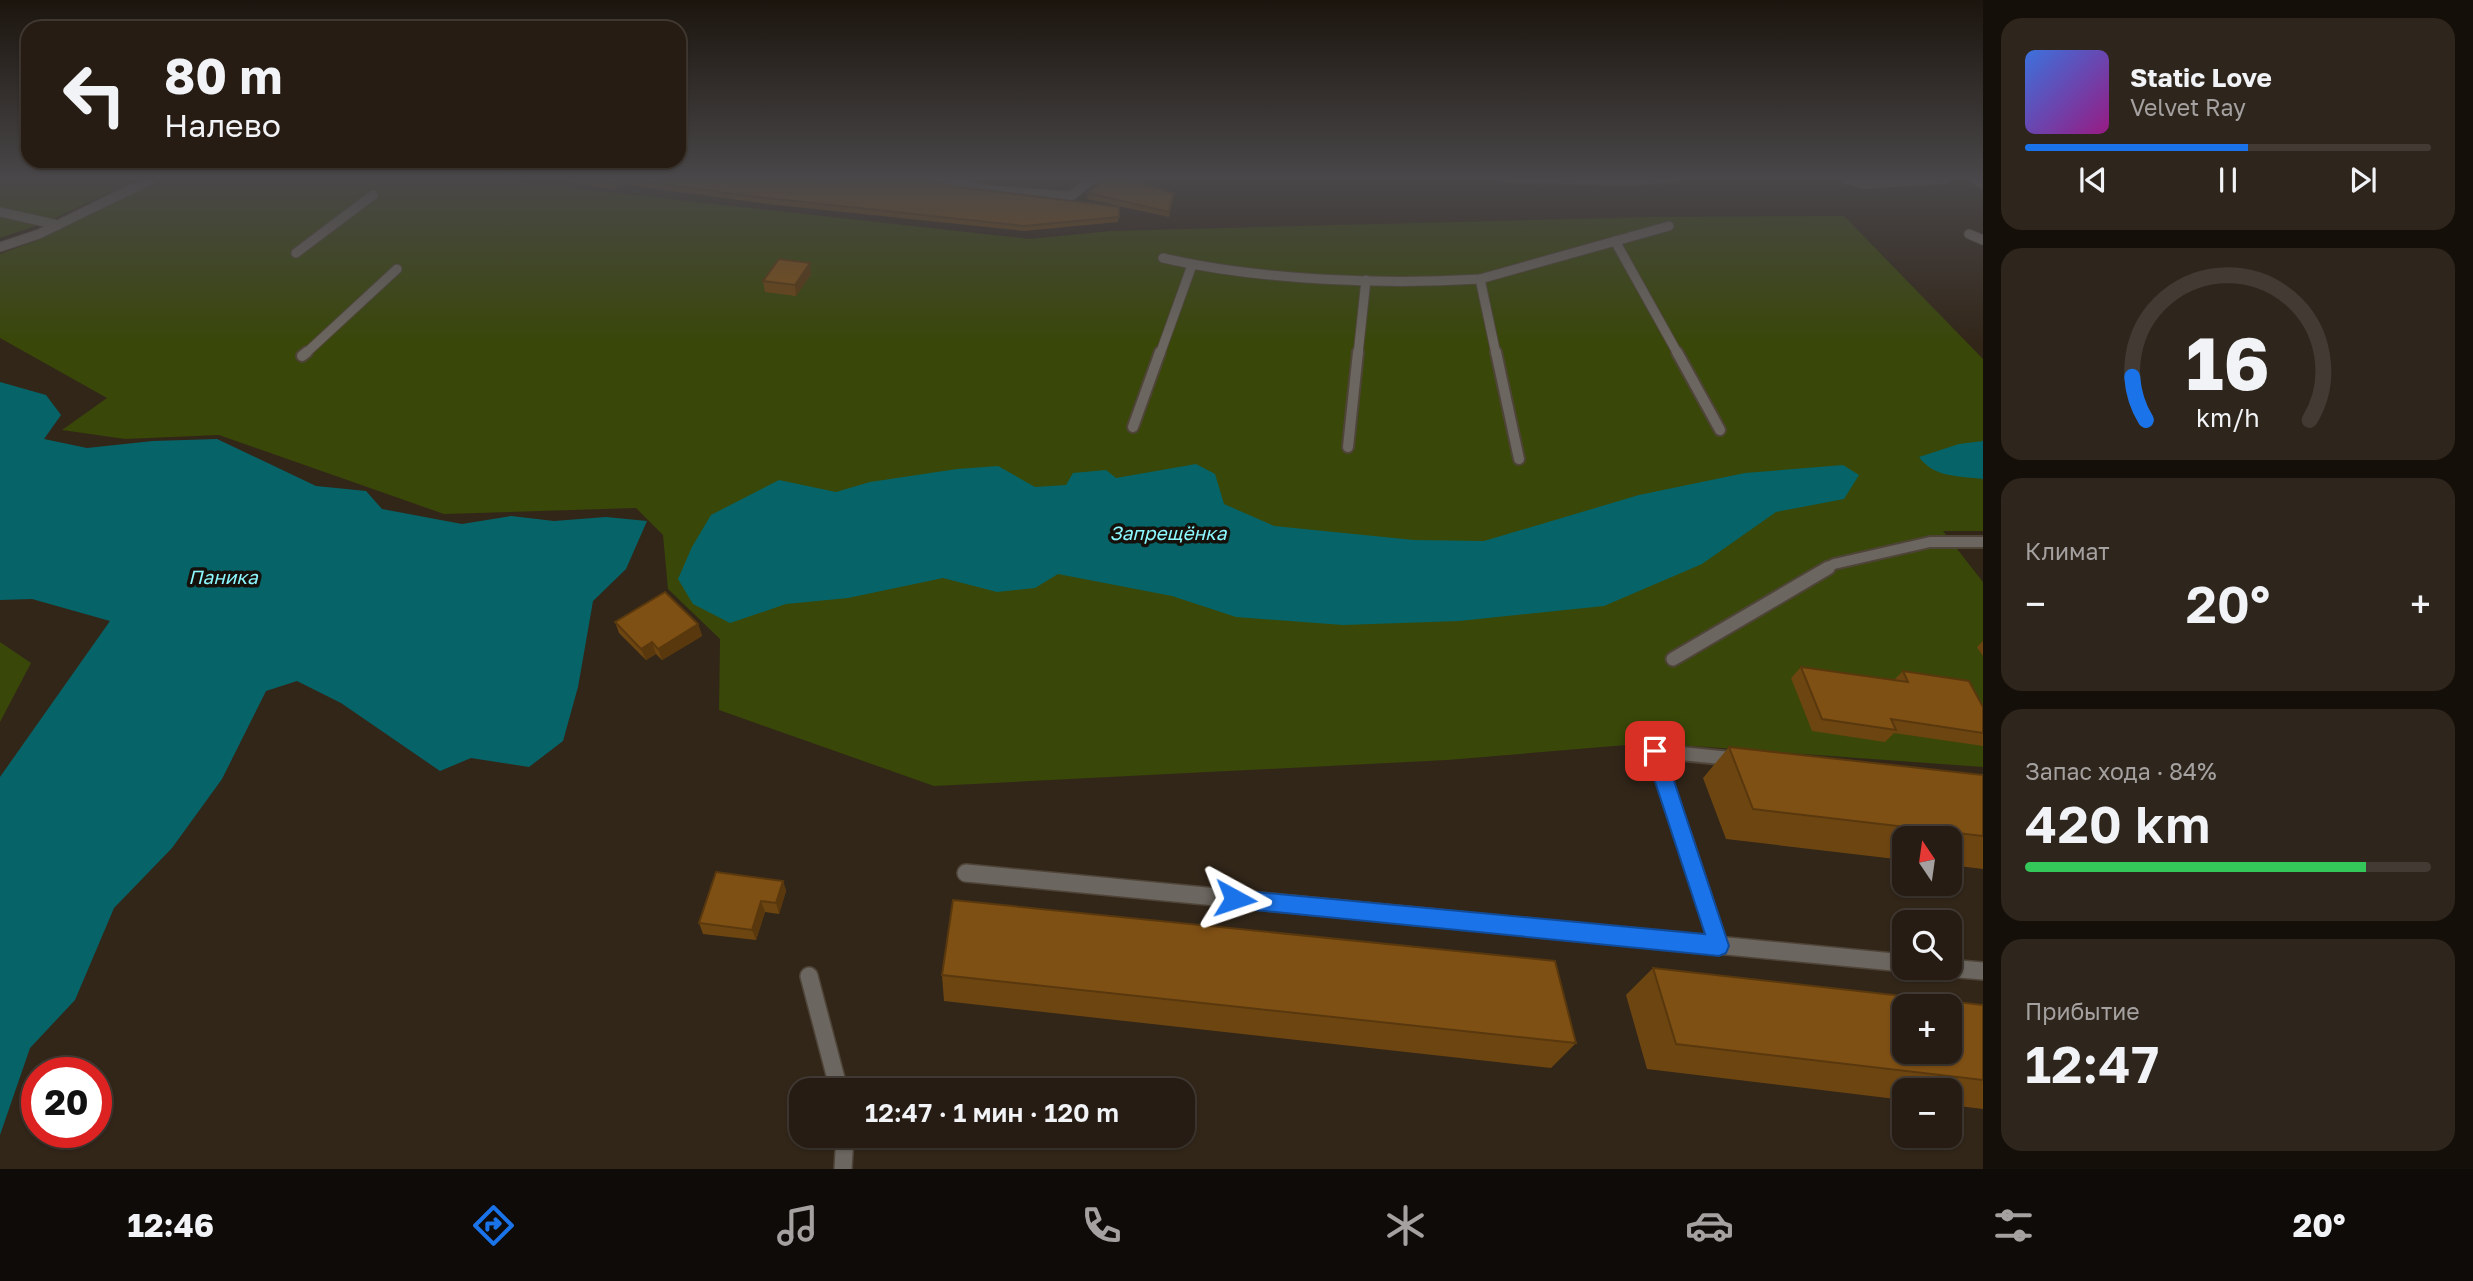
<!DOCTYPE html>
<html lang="ru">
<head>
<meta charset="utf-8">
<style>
  :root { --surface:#261c13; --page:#2e251c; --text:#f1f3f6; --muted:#a4a1a0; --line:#423a33; --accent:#1a73e8 }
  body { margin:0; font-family:"Golos Text",sans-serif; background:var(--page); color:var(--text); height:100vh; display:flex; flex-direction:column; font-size:26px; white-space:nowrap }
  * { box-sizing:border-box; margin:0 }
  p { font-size:23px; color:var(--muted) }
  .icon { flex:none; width:38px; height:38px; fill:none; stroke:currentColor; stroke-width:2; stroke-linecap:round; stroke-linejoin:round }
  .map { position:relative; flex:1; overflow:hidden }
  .sheet { display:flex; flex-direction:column; gap:18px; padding:18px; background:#150f0a; width:490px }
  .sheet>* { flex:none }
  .top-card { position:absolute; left:21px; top:21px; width:665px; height:147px; border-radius:21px; box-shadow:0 2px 5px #0004,0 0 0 2px var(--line); background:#261c13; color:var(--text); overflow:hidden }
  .needle { width:46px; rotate:347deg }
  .controls { position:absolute; left:1892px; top:826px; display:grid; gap:14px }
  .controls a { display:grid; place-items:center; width:70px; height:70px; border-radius:14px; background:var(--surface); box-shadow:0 2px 5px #0004,0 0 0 2px var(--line); font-size:35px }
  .speed { position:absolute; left:21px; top:1057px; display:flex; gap:14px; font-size:35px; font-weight:700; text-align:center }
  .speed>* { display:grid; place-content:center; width:91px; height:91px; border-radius:50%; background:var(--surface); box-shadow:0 2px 5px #0004,0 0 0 2px var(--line); line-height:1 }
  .speed .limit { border:10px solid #d22; background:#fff; color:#111 }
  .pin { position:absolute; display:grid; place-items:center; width:60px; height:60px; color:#fff; margin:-30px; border-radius:14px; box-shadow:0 4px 10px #0006 }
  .me { position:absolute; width:77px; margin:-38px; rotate:95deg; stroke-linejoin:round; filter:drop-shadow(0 0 5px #0008) }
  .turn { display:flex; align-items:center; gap:24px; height:147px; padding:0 28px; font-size:32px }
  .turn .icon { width:91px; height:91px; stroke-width:2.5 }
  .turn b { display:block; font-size:49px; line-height:60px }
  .big { font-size:52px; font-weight:600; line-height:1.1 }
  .sheet .widget { flex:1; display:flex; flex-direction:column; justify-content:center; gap:10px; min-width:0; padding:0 24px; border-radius:21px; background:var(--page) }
  .sheet .dial { align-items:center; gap:0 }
  .dial svg { height:182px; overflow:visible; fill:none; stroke:var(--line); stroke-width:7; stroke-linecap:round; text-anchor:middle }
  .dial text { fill:var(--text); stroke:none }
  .song { display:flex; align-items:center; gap:21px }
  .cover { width:84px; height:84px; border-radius:10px; background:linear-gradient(135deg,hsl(220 70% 55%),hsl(310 70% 35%)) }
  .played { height:7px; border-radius:4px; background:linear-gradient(90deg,var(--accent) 55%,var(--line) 55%) }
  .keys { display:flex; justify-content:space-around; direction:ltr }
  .heat { display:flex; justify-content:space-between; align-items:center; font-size:38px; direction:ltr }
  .charge { height:10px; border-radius:5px; background:linear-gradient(90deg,#34c759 84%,var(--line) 0) }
  .trip { position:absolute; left:789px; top:1078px; width:406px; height:70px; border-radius:21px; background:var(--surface); box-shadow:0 2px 5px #0004,0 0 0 2px var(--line); font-weight:600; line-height:70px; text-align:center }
  .menu { display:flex; height:112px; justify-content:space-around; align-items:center; background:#0f0b08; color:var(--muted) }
  .menu .icon { width:49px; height:49px }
  .menu .selected { color:var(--accent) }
  .menu b { font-size:32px; color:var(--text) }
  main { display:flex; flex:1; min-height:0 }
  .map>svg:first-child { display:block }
  .green { fill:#394709 }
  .water { fill:#066468 }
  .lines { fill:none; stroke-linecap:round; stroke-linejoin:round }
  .lane-far3-casing { stroke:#4f4438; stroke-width:11 }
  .lane-far2-casing { stroke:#4f4438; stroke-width:14 }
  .lane-far1-casing { stroke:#4f4438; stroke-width:17 }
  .lane-casing { stroke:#4f4438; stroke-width:20 }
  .street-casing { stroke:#4f4438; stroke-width:3 }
  .lane-far3 { stroke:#6b665f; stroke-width:9 }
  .lane-far2 { stroke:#6b665f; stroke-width:10 }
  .lane-far1 { stroke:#6b665f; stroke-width:13 }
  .lane { stroke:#6b665f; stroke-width:17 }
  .street { fill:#6b665f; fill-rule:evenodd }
  .wall { fill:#6d4511 }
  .shaded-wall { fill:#59380e }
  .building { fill:#7f5014; stroke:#59380e; stroke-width:2; fill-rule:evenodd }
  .route { fill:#1a73e8; stroke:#114b97; stroke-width:2 }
  .labels { text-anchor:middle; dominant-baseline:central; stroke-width:7; stroke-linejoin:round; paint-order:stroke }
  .water-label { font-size:19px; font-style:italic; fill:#8df8ff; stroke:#15100a }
</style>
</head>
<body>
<main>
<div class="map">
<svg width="1983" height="1169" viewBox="0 0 1983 1169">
  <rect width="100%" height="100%" fill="#322619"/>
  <!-- green -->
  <g class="green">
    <path d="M0 179H138L45 223 0 238Z"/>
    <path d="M163 179H489L1030 239 1111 231 1648 217 1844 216 1983 359V531H1943L1983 582V767L1650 743 1447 760 934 786 719 710 720 639 668 589 663 535 636 508 444 514 219 435 125 439 62 430 107 398 0 338V254L41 239Z"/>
    <path d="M0 642 31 663 0 722Z"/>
  </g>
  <!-- water -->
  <g class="water">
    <path d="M0 382 46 395 61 415 44 439 87 448 153 441 217 439 316 486 366 491 382 509 462 524 511 516 554 521 606 517 647 521 626 569 593 601 578 687 563 741 529 767 471 758 440 771 341 703 297 681 266 691 222 779 172 848 114 908 75 1000 30 1048 0 1135V777L110 621 32 599 0 600Z"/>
    <path d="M1983 441V479C1960 476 1934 478 1919 457L1959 444Z"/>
    <path d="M1196 464 1215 474 1224 504 1274 526 1414 540 1484 541 1639 495 1745 473 1843 465 1859 475 1844 499 1776 512 1702 564 1604 606 1459 621 1343 625 1236 617 1172 596 1058 574 1035 588 997 592 943 578 848 598 786 604 730 623 693 604 678 579 692 547 711 515 779 480 836 492 870 482 957 469 998 466 1035 487 1066 485 1073 473 1106 470 1116 478Z"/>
  </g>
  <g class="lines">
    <defs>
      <g id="lane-far3">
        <path d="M943 179 987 190 1071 196 1092 179"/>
        <path d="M1845 179 1863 184 1944 179"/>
        <path d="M1975 179 1983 184"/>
        <path d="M0 212 58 225"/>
        <path d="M1969 234 1983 240"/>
        <path d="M1615 241 1678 354"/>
        <path d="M0 247 39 234 152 179"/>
        <path d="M296 253 373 195"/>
        <path d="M1163 258C1258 280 1382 285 1480 279L1669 226"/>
        <path d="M1480 279 1496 354"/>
        <path d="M305 354 397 269"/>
        <path d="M1160 354 1192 265"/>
        <path d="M1358 354 1366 280"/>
      </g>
      <g id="lane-far2">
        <path d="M1496 352 1519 459"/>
        <path d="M1677 352 1720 430"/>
        <path d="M302 356 307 352"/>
        <path d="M1133 427 1160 352"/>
        <path d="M1348 447 1358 352"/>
        <path d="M1825 569 1834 564 1930 542H1983"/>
      </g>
      <g id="lane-far1">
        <path d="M1673 659 1828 568"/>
        <path d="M1683 837 1655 751 1736 759"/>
      </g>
      <g id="lane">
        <path d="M1683 836 1719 946"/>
        <path d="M966 873 1904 963"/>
        <path d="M1948 968 1983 971"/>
        <path d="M809 976 839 1090"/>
        <path d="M843 1169 845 1136"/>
      </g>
      <path id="street" d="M1499 179H1679L1673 182 1629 185 1505 182Z"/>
    </defs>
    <!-- lane-far3 casing -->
    <use href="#lane-far3" class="lane-far3-casing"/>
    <!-- lane-far2 casing -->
    <use href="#lane-far2" class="lane-far2-casing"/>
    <!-- lane-far1 casing -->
    <use href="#lane-far1" class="lane-far1-casing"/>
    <!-- lane casing -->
    <use href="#lane" class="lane-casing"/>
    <!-- street casing -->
    <use href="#street" class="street-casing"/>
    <!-- lane-far3 -->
    <use href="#lane-far3" class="lane-far3"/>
    <!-- lane-far2 -->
    <use href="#lane-far2" class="lane-far2"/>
    <!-- lane-far1 -->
    <use href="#lane-far1" class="lane-far1"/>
    <!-- lane -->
    <use href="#lane" class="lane"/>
    <!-- street -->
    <use href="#street" class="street"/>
  </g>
  <!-- wall -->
  <g class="wall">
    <path d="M555 179H811L833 183 952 186 1119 207 1118 222 1024 231 767 204 621 184 615 190Z"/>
    <path d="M1088 193H1174L1169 217 1087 199Z"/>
    <path d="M811 274 796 296 765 292 763 281Z"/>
    <path d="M615 622 698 624 702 636 662 660 656 654 646 660 619 633Z"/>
    <path d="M1983 641V656L1977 647Z"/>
    <path d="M1801 667 1894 680 1903 671 1983 707V746L1894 733 1885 742 1812 731 1791 678Z"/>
    <path d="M1729 747 1983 775V869L1950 865V838H1904V860L1726 839 1703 778Z"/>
    <path d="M783 881 786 891 779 914 765 912 756 940 703 934 699 923Z"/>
    <path d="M1653 968 1983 1005V1109L1950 1105V1090H1904V1100L1647 1069 1626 995Z"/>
    <path d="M942 975 1576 1043 1551 1068 944 1001Z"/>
  </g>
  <!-- shaded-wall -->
  <g class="shaded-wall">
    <path d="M620 179 621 184 615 190 614 184Z"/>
    <path d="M810 263 811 274 796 296 795 285Z"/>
    <path d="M698 624 702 636 662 660 658 649Z"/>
    <path d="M652 642 656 654 646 660 641 649Z"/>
    <path d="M783 881 786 891 779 914 776 903Z"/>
    <path d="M761 901 765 912 756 940 752 930Z"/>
  </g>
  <!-- building -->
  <g class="building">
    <path d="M584 179H620L614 184Z"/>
    <path d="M624 179H811L833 183 834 179H927L952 186 1119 207V217L1024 226 766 198Z"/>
    <path d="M1105 179H1123L1174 193 1169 212 1088 193Z"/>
    <path d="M779 259 810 263 795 285 763 281Z"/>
    <path d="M665 592 698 624 658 649 652 642 641 649 615 622Z"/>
    <path d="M1801 667 1908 682 1903 671 1969 681 1983 707V733L1891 719 1896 730 1822 719Z"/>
    <path d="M1729 747 1983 775V836L1753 809Z"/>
    <path d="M716 872 783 881 776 903 761 901 752 930 699 923Z"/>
    <path d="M953 900 1555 961 1576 1043 942 975Z"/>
    <path d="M1653 968 1983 1005V1080L1676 1044ZM1904 1006H1950V1052H1904Z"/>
  </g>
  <!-- sky -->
  <linearGradient id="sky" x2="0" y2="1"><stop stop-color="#1c150e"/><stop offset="0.52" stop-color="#494749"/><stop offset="1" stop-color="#494749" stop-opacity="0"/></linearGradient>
  <rect width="1983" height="343" fill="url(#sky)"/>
  <!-- route -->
  <path class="route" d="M1655 744 1664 751 1729 946 1726 953 1719 956 1235 908 1228 906 1225 899 1228 892 1235 890 1705 934 1645 751Z"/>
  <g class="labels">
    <!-- water labels -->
    <g class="water-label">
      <text x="1168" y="532">Запрещёнка</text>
      <text x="223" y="576">Паника</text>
    </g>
  </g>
</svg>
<div class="controls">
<a><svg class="needle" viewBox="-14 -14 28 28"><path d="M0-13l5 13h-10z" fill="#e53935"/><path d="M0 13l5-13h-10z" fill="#a4a1a0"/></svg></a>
<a><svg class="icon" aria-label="search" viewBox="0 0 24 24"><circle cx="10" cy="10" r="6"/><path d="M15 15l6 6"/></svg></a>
<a>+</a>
<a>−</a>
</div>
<div class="speed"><div class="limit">20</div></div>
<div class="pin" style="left:1655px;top:751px;background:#d93025"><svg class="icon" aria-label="arrive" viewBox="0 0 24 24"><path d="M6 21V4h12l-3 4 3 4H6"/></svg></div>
<svg class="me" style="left:1235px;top:899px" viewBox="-20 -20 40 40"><path d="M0-17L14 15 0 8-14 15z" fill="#1a73e8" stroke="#fff" stroke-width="4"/></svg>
<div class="trip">12:47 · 1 мин · 120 m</div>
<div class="top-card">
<div class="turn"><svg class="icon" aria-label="left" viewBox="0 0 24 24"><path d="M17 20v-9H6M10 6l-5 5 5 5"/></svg><div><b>80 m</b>Налево</div></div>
</div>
</div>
<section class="sheet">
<div class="widget">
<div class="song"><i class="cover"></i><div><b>Static Love</b><p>Velvet Ray</p></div></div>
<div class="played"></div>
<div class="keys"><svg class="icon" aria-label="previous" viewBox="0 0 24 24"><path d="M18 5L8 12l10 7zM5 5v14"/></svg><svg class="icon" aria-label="pause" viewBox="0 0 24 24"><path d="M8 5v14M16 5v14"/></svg><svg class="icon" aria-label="next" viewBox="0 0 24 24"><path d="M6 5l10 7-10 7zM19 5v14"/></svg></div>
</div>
<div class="widget dial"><svg viewBox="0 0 100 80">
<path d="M14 69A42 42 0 1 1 86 69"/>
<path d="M14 69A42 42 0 0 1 8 50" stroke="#1a73e8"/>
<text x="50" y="56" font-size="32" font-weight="700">16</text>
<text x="50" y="72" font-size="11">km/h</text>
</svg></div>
<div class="widget"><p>Климат</p>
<div class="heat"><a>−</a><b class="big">20°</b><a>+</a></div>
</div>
<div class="widget"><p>Запас хода · 84%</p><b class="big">420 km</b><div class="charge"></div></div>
<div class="widget"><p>Прибытие</p><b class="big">12:47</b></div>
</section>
</main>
<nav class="menu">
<b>12:46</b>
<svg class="icon selected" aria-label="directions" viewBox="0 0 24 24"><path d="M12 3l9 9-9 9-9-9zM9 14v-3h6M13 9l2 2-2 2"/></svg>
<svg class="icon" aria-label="music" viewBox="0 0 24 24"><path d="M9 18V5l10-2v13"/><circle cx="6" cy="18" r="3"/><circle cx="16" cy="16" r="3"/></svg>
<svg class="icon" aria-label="phone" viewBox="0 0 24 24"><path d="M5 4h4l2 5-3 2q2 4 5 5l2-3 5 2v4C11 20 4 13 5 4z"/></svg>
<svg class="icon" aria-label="climate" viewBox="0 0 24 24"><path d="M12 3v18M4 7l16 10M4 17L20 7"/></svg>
<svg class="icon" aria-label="car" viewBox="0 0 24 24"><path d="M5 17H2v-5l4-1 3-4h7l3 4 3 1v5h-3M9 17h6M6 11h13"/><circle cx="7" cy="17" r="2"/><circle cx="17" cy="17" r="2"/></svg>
<svg class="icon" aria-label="filters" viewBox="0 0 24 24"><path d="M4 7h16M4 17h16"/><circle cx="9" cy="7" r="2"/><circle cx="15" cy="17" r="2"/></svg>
<b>20°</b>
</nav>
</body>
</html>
